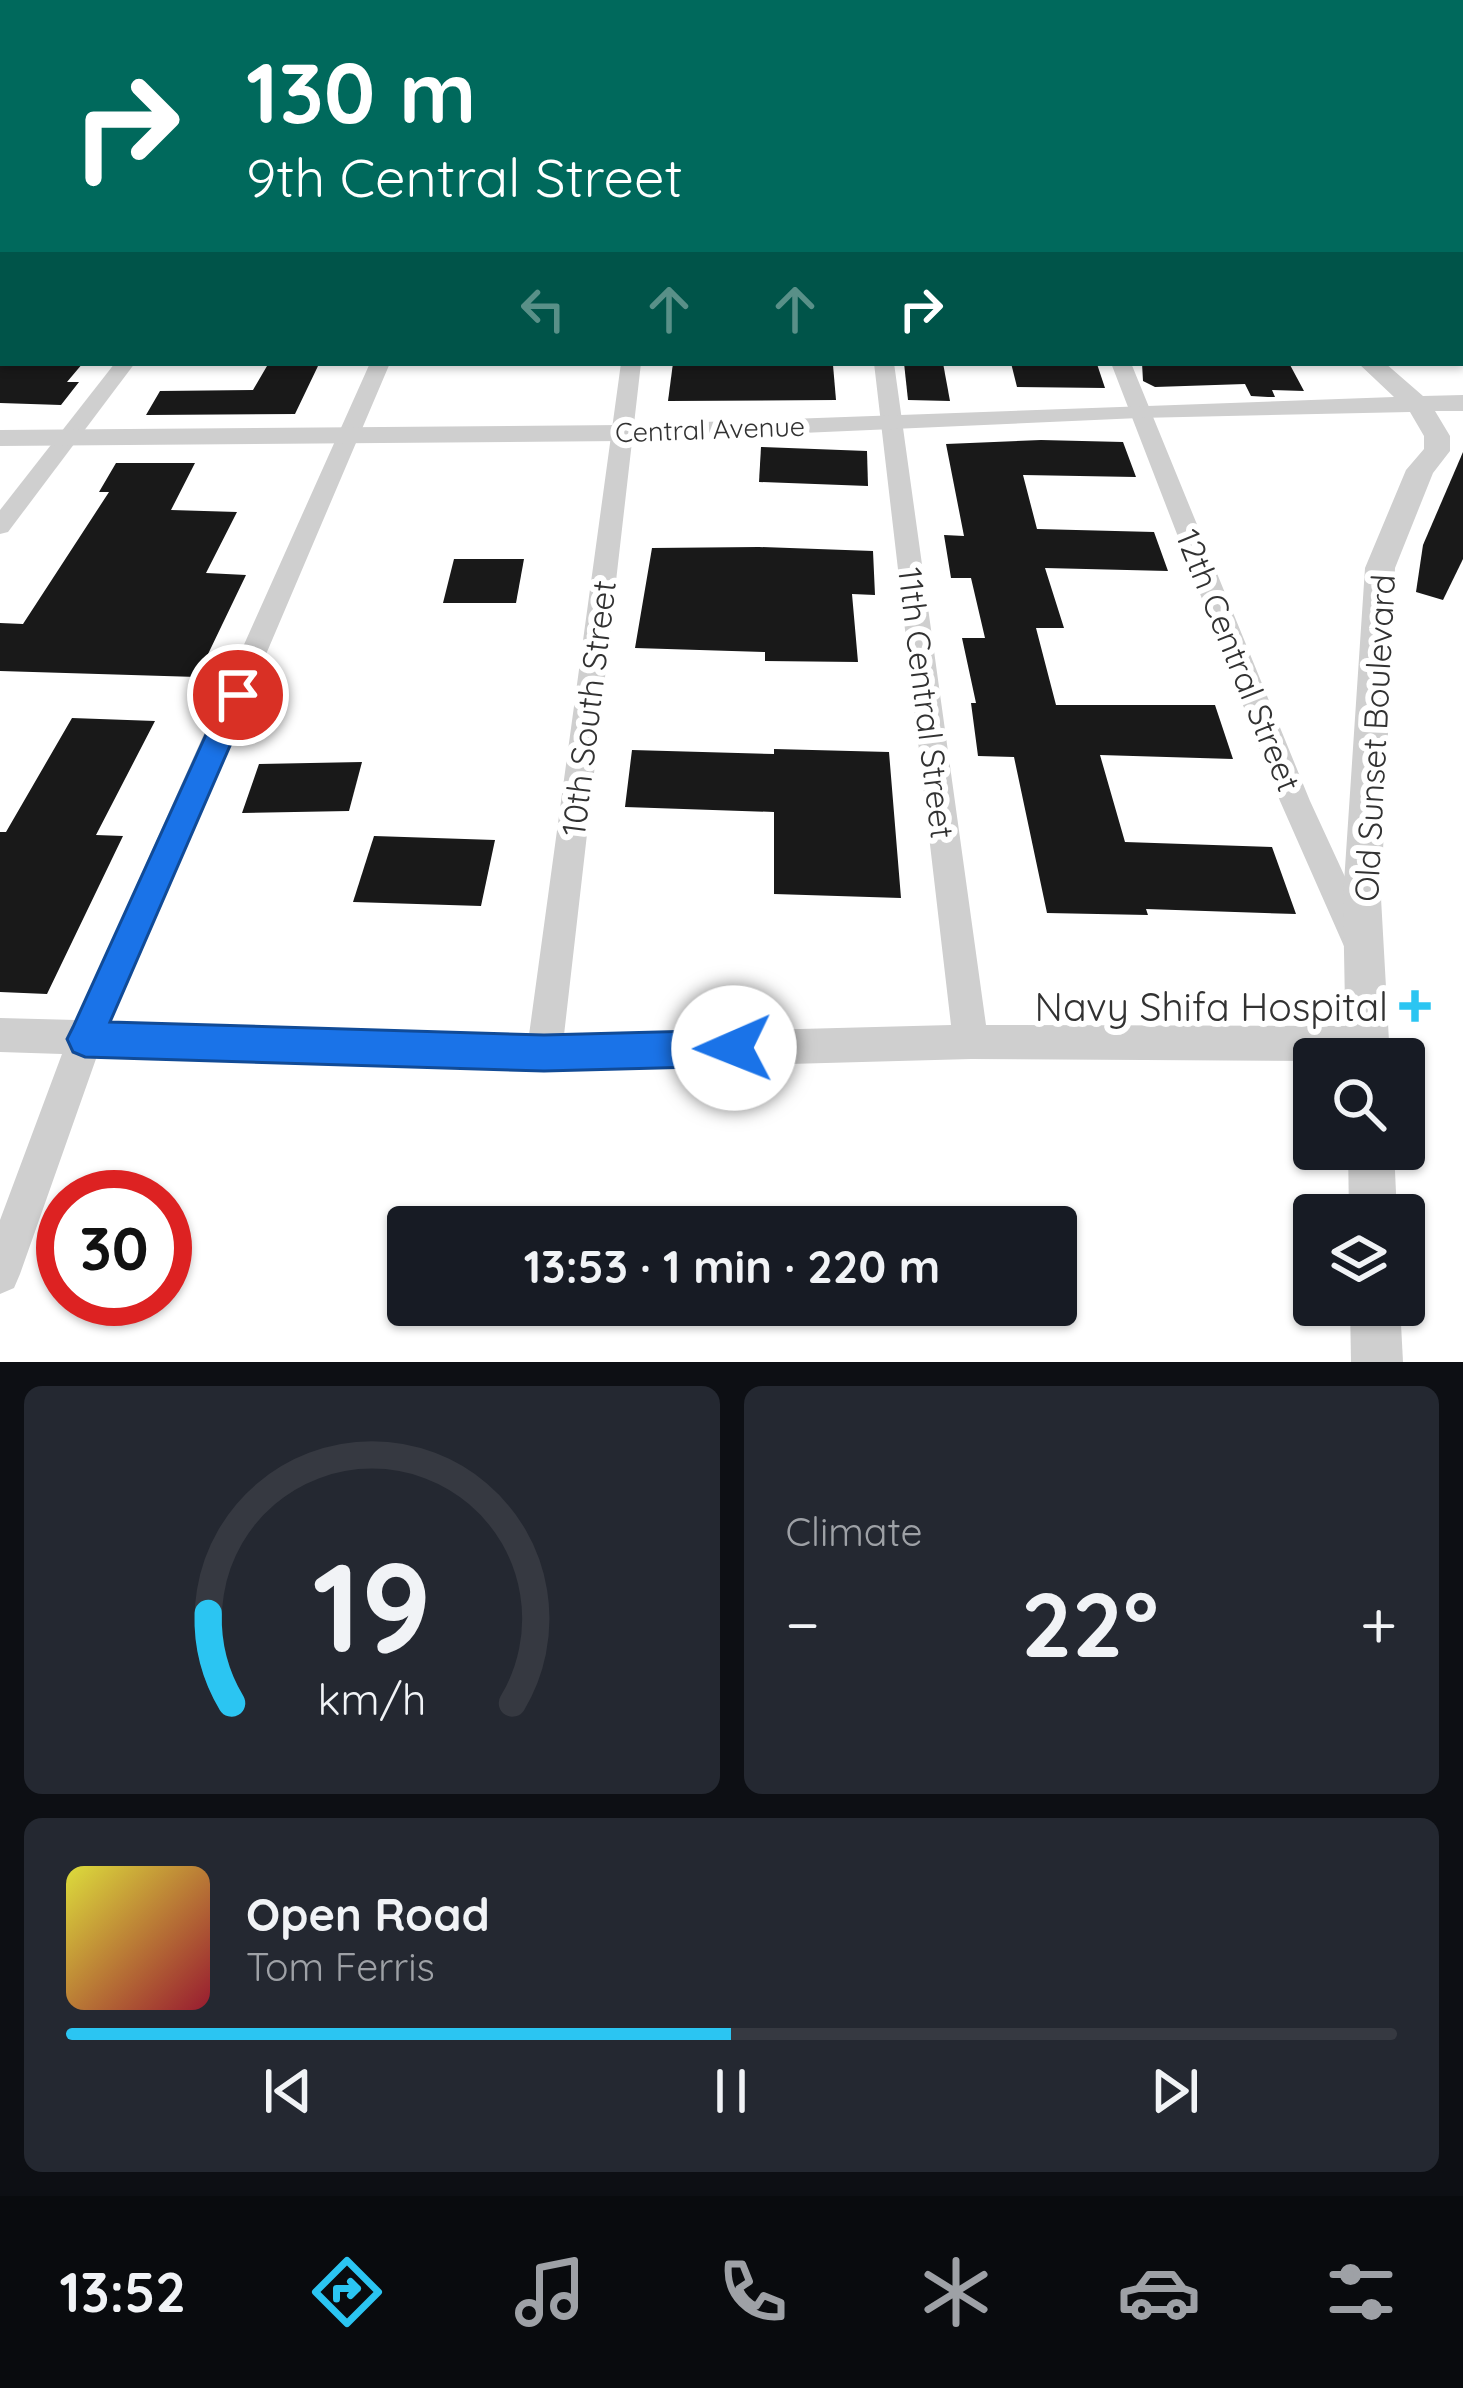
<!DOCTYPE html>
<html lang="en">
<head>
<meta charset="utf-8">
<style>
  :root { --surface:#171b24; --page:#242831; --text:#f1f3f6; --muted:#9ea1a6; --line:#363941; --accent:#2bc5f2 }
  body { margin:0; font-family:Quicksand,sans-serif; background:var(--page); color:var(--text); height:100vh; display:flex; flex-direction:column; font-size:45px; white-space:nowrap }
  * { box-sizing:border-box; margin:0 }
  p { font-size:39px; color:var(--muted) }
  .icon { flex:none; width:66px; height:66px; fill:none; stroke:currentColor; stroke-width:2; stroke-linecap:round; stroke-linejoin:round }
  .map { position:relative; height:1362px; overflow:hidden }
  .details { display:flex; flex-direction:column; gap:24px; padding:24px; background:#0d0f14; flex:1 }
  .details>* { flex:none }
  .banner { position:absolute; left:0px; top:0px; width:1464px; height:366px; box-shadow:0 3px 9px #0004; background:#00695c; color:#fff; overflow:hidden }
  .fabs { position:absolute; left:1293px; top:1038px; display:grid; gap:24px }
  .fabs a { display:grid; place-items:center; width:132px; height:132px; border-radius:12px; background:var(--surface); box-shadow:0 3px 9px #0004; font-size:60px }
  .speed { position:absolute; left:36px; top:1170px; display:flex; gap:24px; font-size:60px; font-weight:700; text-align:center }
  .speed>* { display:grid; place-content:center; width:156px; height:156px; border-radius:50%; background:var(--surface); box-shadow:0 3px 9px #0004; line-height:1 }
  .speed .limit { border:18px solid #d22; background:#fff; color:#111 }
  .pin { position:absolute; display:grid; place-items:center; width:102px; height:102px; color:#fff; margin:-51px; border:6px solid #fff; border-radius:50%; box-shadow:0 3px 12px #0007 }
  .me { position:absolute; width:132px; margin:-66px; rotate:269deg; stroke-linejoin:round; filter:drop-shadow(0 0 9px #0008) }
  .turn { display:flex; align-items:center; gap:42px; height:252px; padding:0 48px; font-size:54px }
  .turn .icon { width:156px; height:156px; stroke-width:2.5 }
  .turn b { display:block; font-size:84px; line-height:102px }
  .lanes { display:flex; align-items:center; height:114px; padding:0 48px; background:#0003; justify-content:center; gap:60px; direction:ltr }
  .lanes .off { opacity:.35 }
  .big { font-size:90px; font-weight:800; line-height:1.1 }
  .details .widget { flex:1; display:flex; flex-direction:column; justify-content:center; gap:18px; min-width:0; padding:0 42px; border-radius:18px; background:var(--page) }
  .details .dial { align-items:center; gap:0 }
  .dial svg { height:312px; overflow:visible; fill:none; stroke:var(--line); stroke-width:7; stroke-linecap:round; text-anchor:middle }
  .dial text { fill:var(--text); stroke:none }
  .song { display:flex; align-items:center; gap:36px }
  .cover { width:144px; height:144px; border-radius:18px; background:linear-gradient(135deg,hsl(60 70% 55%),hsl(350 70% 35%)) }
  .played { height:12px; border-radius:6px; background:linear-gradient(90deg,var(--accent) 50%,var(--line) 50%) }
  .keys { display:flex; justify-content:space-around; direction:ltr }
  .heat { display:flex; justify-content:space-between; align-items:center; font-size:66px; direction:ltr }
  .details .tiles { flex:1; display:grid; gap:24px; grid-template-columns:1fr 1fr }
  .widget:last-child { grid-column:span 2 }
  .trip { position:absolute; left:387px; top:1206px; width:690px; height:120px; border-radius:12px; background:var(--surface); box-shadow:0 3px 9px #0004; font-weight:800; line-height:120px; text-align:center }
  .menu { display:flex; height:192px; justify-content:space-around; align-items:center; background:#090b0e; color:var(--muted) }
  .menu .icon { width:84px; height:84px }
  .menu .active { color:var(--accent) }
  .menu b { font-size:54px; color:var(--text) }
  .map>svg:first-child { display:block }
  .building { fill:#191919 }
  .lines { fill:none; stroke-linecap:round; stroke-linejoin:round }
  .minor { fill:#cfcfcf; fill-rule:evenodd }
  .tertiary { fill:#cfcfcf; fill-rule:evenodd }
  .route { fill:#1a73e8; stroke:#114b97; stroke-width:3 }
  .poi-dot { fill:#2bc5f2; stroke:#fff; stroke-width:4.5 }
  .labels { text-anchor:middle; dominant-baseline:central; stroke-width:12; stroke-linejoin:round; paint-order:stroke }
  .far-street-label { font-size:27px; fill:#323232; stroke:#fff }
  .street-label { font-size:33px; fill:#323232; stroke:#fff }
  .near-poi-label { font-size:39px; fill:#323232; stroke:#fff; text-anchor:end }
</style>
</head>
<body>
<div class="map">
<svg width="1463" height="1362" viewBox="0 0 1463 1362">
  <rect width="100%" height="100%" fill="#fff"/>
  <!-- building -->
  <g class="building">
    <path d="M0 363H83L67 382H79L61 405 0 403Z"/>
    <path d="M673 363 833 365 836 400 668 401Z"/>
    <path d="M904 363H943L950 401 908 400Z"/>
    <path d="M1011 363 1097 364 1105 388 1017 387Z"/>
    <path d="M1142 363H1289L1304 391 1272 390 1275 397H1268L1251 396 1245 384 1155 387 1143 381Z"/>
    <path d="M267 366H318L295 414 146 415 160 391 253 390Z"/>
    <path d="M1041 440 1123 442 1136 477 1023 475 1037 529 1154 532 1168 571 1045 568 1064 628H1036L1056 705H1215L1233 759 1100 755 1125 842 1272 847 1296 914 1146 909 1148 915 1047 913 1014 757 978 756 971 703H976L962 638H985L971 578H951L944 535 964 536 946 444Z"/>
    <path d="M761 447 867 451 868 486 759 482Z"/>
    <path d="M1463 452V559L1443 600 1416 592 1423 545Z"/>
    <path d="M116 463H195L171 510 237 512 206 573 246 575 197 677 0 671V623L23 624 109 492H99Z"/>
    <path d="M759 547 873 551 875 595 852 594 858 662 765 661V652L635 648 652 548Z"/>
    <path d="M454 559H524L516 603H443Z"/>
    <path d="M72 718 155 721 96 835 123 836 47 994 0 992V832H6Z"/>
    <path d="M774 749 889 752 901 898 774 894V812L625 807 632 750 774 754Z"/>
    <path d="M362 762 349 811 242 813 259 764Z"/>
    <path d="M374 836 495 840 481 906 353 902Z"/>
  </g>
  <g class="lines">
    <!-- minor -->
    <g class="minor">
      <path d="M386 0H398L384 3Z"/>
      <path d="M539 0H551L538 3Z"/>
      <rect x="679" y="0" width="12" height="3"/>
      <rect x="819" y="0" width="12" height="3"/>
      <path d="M963 0H975L976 3H964Z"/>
      <path d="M1264 0H1276L1278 3H1266Z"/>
      <path d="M1411 0H1425L1427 3H1414Z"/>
      <rect x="0" y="29" width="3" height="8"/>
      <path d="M1461 30 1463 31V40L1461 39Z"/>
      <rect x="0" y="225" width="3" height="10"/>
      <rect x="1461" y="241" width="2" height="10"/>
      <path d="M115 363H135L8 532 0 534V510Z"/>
      <path d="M370 363H390L110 1021 529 1035 621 363H641L564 1035 951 1025 874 363H894L986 1025 1367 1026 1379 1032 1385 1044 1379 1056 1314 1061 971 1059 544 1071 97 1056 20 1274 14 1288 0 1294V1220L62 1054 0 1052V1018L76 1020Z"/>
      <path d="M1111 363H1131L1310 801 1375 942 1371 953 1359 957 1347 953 1280 801Z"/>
    </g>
    <!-- tertiary -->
    <g class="tertiary">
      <path d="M1111 0H1125L1127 3H1113Z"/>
      <path d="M3 98V109L0 110V99Z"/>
      <rect x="0" y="143" width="3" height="12"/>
      <rect x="1461" y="157" width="2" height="12"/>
      <path d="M1358 363H1385L1423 396 1463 395V411H1435L1450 436V451L1433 473 1395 568 1381 898 1390 1059H1346L1343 898 1365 568 1406 470 1424 449V436L1410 412 1139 418 622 441 0 446V430L622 425 1394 397Z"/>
      <path d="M1348 1149H1394L1397 1215H1349Z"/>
      <path d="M1350 1305H1400L1403 1362H1351Z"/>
    </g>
  </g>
  <!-- route -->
  <path class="route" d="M238 685 252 695 110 1022 544 1035 734 1030 746 1036 752 1048 746 1061 734 1066 544 1071 85 1057 73 1052 67 1039 73 1027 224 695Z"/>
  <!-- markers -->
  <path class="poi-dot" d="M1409 988h12v12h12v12h-12v12h-12v-12h-12v-12h12z"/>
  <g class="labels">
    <!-- far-street labels -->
    <g class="far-street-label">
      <text transform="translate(710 429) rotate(-2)">Central Avenue</text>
    </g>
    <!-- street labels -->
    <g class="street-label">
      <text transform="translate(1239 660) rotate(68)">12th Central Street</text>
      <text transform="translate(927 703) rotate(83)">11th Central Street</text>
      <text transform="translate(588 708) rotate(-83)">10th South Street</text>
      <text transform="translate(1374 738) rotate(-87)">Old Sunset Boulevard</text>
    </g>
    <!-- near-poi labels -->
    <g class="near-poi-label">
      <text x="1388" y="1006">Navy Shifa Hospital</text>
    </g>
  </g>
</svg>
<div class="fabs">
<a><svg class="icon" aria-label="search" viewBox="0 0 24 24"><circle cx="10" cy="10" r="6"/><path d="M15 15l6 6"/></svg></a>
<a><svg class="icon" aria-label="layers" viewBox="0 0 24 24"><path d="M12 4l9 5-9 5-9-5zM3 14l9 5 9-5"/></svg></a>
</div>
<div class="speed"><div class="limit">30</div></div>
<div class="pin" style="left:238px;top:695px;background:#d93025"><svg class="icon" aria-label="arrive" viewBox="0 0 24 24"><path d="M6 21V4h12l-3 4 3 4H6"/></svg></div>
<svg class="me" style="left:734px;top:1048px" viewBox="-20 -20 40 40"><circle r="19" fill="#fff"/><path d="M0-13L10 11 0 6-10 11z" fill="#1a73e8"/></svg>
<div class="trip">13:53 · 1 min · 220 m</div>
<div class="banner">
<div class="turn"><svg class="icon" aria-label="right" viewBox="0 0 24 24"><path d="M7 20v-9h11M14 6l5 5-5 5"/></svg><div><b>130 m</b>9th Central Street</div></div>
<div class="lanes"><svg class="icon off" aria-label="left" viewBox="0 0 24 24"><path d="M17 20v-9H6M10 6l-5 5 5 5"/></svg><svg class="icon off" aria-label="ahead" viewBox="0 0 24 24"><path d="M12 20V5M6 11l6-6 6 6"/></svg><svg class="icon off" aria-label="ahead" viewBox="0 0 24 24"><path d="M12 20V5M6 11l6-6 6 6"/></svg><svg class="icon" aria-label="right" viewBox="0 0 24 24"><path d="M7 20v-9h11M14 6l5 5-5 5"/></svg></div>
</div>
</div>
<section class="details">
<div class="tiles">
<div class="widget dial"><svg viewBox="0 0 100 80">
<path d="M14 69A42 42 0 1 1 86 69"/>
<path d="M14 69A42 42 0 0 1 8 46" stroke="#2bc5f2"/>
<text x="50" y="56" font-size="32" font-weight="700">19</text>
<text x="50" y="72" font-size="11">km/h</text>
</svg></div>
<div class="widget"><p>Climate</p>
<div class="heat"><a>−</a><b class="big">22°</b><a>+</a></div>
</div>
<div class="widget">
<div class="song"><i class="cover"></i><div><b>Open Road</b><p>Tom Ferris</p></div></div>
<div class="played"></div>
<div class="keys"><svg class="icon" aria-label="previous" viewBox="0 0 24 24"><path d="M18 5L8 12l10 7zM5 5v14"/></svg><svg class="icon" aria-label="pause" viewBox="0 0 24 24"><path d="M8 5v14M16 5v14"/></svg><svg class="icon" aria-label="next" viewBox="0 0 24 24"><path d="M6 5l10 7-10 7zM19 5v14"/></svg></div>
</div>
</div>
</section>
<nav class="menu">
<b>13:52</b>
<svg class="icon active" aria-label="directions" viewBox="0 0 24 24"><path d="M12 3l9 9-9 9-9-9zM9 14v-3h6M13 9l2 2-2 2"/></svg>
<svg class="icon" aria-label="music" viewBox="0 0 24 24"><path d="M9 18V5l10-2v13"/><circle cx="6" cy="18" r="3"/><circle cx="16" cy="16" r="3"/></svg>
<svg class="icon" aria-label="phone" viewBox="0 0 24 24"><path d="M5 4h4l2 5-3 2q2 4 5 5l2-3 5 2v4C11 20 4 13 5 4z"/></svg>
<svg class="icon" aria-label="climate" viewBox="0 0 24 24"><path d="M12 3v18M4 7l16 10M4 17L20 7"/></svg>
<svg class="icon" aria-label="car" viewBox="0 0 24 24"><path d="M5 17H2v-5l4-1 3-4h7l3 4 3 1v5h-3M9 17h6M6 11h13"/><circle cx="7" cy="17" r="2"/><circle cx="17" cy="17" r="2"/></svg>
<svg class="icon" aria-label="filters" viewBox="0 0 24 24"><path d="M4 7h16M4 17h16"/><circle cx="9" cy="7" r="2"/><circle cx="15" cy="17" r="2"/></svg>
</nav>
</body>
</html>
